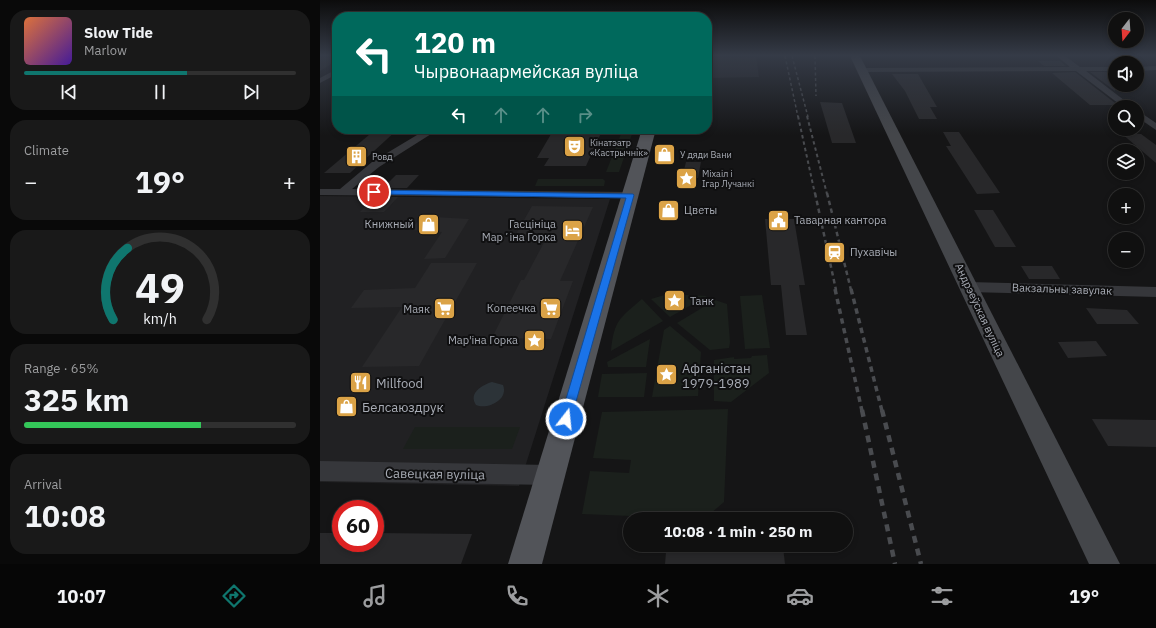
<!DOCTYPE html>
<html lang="en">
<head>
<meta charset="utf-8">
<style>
  :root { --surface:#101010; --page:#191919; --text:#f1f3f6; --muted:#9c9d9f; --line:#303030; --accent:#0f766e }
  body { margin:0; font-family:"IBM Plex Sans",sans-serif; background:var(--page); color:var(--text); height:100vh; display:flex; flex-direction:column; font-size:15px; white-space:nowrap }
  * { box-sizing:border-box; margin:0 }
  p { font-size:13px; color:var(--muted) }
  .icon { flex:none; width:22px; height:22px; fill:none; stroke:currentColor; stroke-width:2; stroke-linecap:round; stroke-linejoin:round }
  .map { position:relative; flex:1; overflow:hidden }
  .side { display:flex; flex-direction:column; gap:10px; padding:10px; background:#090909; width:320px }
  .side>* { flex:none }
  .banner { position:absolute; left:12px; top:12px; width:380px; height:122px; border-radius:16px; box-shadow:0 2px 6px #0003,0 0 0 1px var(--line); background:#00695c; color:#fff; overflow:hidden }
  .needle { width:26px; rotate:197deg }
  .fabs { position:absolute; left:788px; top:12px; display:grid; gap:8px }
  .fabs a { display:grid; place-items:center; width:36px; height:36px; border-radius:50%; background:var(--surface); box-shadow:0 2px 6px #0003,0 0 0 1px var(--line); font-size:20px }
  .speed { position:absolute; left:12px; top:500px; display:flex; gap:8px; font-size:20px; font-weight:700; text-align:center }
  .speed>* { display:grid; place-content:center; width:52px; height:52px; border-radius:50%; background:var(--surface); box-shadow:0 2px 6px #0003,0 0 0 1px var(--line); line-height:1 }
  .speed .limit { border:6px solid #d22; background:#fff; color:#111 }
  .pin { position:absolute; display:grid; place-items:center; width:34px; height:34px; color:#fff; margin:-17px; border:2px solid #fff; border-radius:50%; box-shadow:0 1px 4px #0007 }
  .me { position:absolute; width:44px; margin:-22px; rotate:16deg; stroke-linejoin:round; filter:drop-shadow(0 0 3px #0008) }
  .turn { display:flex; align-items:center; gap:14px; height:84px; padding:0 16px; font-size:18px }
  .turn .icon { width:52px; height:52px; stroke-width:2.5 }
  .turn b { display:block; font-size:28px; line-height:34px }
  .lanes { display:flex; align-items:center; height:38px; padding:0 16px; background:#0003; justify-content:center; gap:20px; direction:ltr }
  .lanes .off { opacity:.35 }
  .big { font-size:30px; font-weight:800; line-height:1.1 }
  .side .tile { flex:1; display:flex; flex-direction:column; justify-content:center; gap:6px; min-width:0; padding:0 14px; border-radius:16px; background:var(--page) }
  .side .dial { align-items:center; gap:0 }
  .dial svg { height:104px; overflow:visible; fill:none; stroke:var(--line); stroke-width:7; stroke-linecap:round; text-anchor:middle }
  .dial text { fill:var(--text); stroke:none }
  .song { display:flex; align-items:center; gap:12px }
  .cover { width:48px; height:48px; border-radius:6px; background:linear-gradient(135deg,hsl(20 70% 55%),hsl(260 70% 35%)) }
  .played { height:4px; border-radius:2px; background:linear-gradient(90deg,var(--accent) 60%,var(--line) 60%) }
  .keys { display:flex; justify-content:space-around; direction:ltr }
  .heat { display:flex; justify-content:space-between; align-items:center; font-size:22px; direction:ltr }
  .charge { height:6px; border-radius:3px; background:linear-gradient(90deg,#34c759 65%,var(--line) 0) }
  .trip { position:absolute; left:303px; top:512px; width:230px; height:40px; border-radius:20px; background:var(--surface); box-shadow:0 2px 6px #0003,0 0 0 1px var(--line); font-weight:800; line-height:40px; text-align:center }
  .tabs { display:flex; height:64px; justify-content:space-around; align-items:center; background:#060606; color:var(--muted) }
  .tabs .icon { width:28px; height:28px }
  .tabs .on { color:var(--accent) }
  .tabs b { font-size:18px; color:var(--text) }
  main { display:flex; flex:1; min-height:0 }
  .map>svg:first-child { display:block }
  .built { fill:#212123 }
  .green { fill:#1b201c }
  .water { fill:#2c3338 }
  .building { fill:#28282a }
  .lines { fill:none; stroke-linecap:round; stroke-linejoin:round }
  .minor { fill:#36373b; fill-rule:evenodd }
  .secondary { fill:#44464a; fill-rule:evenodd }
  .primary { fill:#525459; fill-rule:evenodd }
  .rail-far4 { stroke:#494b4f; stroke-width:1.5; stroke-dasharray:3 2.5; stroke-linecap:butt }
  .rail-far3 { stroke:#494b4f; stroke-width:2; stroke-dasharray:3.5 3; stroke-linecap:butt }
  .rail-far2 { stroke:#494b4f; stroke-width:2.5; stroke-dasharray:4.5 3.5; stroke-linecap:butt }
  .rail-far1 { stroke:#494b4f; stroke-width:3.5; stroke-dasharray:5.5 4.5; stroke-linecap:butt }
  .rail { stroke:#494b4f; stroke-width:4.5; stroke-dasharray:7 6; stroke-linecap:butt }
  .route { fill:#1a73e8; stroke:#114b97 }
  .labels { text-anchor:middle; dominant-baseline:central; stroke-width:4; stroke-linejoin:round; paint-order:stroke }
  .far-poi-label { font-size:9px; fill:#a8acb5; stroke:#101011; text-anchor:start }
  .poi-label { font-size:11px; fill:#a8acb5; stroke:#101011; text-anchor:end }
  .street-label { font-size:11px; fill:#a8acb5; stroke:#101011 }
  .near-poi-label { font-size:13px; fill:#a8acb5; stroke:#101011; text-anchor:start }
  .near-street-label { font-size:13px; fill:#a8acb5; stroke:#101011 }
</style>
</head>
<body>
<main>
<section class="side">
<div class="tile">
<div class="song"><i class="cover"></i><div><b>Slow Tide</b><p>Marlow</p></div></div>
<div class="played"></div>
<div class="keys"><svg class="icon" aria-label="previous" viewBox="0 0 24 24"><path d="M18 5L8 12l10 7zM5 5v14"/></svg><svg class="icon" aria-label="pause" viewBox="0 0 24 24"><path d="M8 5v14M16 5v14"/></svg><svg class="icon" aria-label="next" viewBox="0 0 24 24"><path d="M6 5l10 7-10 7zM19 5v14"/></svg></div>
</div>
<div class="tile"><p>Climate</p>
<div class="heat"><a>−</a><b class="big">19°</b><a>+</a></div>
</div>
<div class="tile dial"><svg viewBox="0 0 100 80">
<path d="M14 69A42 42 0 1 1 86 69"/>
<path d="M14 69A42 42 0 0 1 25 14" stroke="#0f766e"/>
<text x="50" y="56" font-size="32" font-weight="700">49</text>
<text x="50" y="72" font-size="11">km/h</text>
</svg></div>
<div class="tile"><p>Range · 65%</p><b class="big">325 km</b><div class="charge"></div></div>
<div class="tile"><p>Arrival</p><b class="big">10:08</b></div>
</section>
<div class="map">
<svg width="836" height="564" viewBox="0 0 836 564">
  <rect width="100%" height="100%" fill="#151516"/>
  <!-- built -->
  <g class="built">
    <path d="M0 56H17V60L0 71Z"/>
    <path d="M387 56H436L439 77 387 78Z"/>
    <path d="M0 196 290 199 199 486 0 482Z"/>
  </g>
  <!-- green -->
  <g class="green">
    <path d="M301 134H312L299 172H286Z"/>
    <path d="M218 179H283L285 181 284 186H215Z"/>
    <path d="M348 294 387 296 350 317 331 299Z"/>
    <path d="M442 295 450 348 425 349 420 296Z"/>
    <path d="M322 299 343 321 291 351C294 320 300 318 322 299Z"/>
    <path d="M395 300 407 304 410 342 409 348 390 350 357 323Z"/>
    <path d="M350 326 381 352 378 396 332 397 344 330Z"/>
    <path d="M330 339 326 367H288L287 362Z"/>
    <path d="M447 355 449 373 411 402 394 401V360L414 357V359L431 358 432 356Z"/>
    <path d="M327 373 324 397H278L282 374Z"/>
    <path d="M408 409 404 502 384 519 262 514 270 471 309 473 311 460 273 458 282 412Z"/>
    <path d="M95 427H200L192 449H83Z"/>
  </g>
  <!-- water -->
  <path class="water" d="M172 382 183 385C189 400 167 410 156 405 148 393 162 385 172 382Z"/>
  <!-- building -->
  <g class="building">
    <path d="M718 61H740L746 66H724Z"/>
    <path d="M755 72 795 103V105H770L732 73Z"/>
    <path d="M770 72H786L795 78V91Z"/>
    <path d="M572 74H598L617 107H610L617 119H599L585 91Z"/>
    <path d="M500 102 522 103 536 143H512Z"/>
    <path d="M56 129H78L30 173H4Z"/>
    <path d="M234 129H264L262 133H281L266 166H224L229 158H217Z"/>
    <path d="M623 132H639L680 193 657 194 626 146H631Z"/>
    <path d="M801 133 821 134 836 145V163Z"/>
    <path d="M366 162H381L378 178H362Z"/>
    <path d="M76 175H99L87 188H63Z"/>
    <path d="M54 197H78L64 212H40Z"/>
    <path d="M212 206 273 207 240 281H253L231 339 172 338 201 280H204L228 235 196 234Z"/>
    <path d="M654 210H673L696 247H675Z"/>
    <path d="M102 217H114L149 219 125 258 104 259 122 232 90 230Z"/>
    <path d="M445 219H474L485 285H479L487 335H466L461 285H451Z"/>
    <path d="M111 263H157L99 366 42 367 82 307 31 308 44 290 95 288Z"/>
    <path d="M701 266H732L740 279H709Z"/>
    <path d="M766 308 807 310 819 324H777Z"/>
    <path d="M776 341 787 356 748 358 738 342Z"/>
    <path d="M772 419 836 420V447L788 446Z"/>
    <path d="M0 533H21V543H55V533L152 534 141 564H0Z"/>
    <path d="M463 547 465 564H345L346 552Z"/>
  </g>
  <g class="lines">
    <!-- minor -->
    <g class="minor">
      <path d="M737 56H745L760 67H795V71H766L813 107H803L756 71 542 72 538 70 542 68 750 67Z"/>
      <path d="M836 66V70L817 71V67Z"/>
      <path d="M17 69V74L0 83V78Z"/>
      <path d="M817 110 836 123V130L817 117Z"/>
      <path d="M107 129H119L59 167 32 189 310 192 316 195 310 198 0 195V189H20L52 162Z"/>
      <path d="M648 282 836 287V297L648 292 643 291 641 287 643 283Z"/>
      <path d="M0 461 230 465 237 468 240 475 237 482 230 485 0 481Z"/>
    </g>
    <!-- secondary -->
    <path class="secondary" d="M530 56H540L800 564H769Z"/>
    <!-- primary -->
    <path class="primary" d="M322 129H336L222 564H188Z"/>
    <!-- rail-far4 -->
    <g class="rail-far4">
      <path d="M465 56 478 117"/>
      <path d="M472 56 488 117"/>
      <path d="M495 56 496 96"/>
    </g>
    <!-- rail-far3 -->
    <g class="rail-far3">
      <path d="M478 116 495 194"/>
      <path d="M487 116 507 194"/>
    </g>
    <!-- rail-far2 -->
    <g class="rail-far2">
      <path d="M495 193 516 290"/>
      <path d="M507 193 531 290"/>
    </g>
    <!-- rail-far1 -->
    <g class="rail-far1">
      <path d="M515 289 542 411"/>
      <path d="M531 289 562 411"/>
    </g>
    <!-- rail -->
    <g class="rail">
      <path d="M542 410 575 564"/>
      <path d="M562 410 601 564"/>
    </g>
  </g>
  <!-- sky -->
  <linearGradient id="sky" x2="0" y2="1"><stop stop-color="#0c0c0c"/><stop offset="0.41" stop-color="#353b47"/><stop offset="1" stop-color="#353b47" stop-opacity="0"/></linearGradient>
  <rect width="836" height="135" fill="url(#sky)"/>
  <!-- route -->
  <path class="route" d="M52 190 313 194 314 195 250 423 246 425 242 423 240 419 306 198 54 194 52 193Z"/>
  <!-- icons -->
  <defs>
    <symbol id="theatre-square" viewBox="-11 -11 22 22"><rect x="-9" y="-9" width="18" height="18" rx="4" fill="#dba347" stroke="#101011"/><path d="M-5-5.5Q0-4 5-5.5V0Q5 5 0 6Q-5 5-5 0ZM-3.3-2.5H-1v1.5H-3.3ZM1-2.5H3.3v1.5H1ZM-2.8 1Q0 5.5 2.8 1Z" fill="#fff"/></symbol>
    <symbol id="shop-square" viewBox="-11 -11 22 22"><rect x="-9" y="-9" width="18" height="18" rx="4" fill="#dba347" stroke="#101011"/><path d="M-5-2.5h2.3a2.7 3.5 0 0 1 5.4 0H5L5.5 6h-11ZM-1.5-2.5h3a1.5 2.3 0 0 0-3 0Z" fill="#fff"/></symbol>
    <symbol id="building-square" viewBox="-11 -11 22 22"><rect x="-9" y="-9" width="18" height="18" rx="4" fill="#dba347" stroke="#101011"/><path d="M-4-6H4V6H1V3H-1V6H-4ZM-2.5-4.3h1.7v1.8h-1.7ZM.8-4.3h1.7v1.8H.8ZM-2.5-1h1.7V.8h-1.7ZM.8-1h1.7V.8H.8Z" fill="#fff"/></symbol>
    <symbol id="sight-square" viewBox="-11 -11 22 22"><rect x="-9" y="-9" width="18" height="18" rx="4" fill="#dba347" stroke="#101011"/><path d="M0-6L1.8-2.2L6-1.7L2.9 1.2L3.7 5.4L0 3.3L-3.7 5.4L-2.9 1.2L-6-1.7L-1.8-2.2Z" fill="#fff"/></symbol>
    <symbol id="civic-square" viewBox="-11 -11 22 22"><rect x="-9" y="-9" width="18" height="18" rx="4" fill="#dba347" stroke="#101011"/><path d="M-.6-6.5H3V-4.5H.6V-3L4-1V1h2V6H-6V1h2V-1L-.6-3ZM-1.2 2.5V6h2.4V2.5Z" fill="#fff"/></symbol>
    <symbol id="hotel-square" viewBox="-11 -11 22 22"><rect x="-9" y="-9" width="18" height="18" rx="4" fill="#dba347" stroke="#101011"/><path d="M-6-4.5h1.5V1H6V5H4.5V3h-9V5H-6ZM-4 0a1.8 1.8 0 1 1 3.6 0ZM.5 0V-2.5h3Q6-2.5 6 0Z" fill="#fff"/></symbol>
    <symbol id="station-square" viewBox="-11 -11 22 22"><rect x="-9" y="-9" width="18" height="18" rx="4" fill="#dba347" stroke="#101011"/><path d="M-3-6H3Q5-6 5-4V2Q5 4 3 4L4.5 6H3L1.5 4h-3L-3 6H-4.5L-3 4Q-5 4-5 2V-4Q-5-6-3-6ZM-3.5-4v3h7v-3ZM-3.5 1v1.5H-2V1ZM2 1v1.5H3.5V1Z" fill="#fff"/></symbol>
    <symbol id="supermarket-square" viewBox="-11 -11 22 22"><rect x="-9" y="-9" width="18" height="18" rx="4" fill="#dba347" stroke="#101011"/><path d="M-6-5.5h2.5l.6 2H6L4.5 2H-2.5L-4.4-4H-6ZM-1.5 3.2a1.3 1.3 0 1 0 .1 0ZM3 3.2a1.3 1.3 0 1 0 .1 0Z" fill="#fff"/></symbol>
    <symbol id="restaurant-square" viewBox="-11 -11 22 22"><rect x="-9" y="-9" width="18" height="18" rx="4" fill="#dba347" stroke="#101011"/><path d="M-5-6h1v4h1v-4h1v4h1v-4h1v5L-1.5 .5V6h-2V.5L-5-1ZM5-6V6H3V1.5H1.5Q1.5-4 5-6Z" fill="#fff"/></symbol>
  </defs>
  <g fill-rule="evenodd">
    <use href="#theatre-square" x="242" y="134" width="25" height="25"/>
    <use href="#shop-square" x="332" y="142" width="25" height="25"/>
    <use href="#building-square" x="24" y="144" width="25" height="25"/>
    <use href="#sight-square" x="354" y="166" width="25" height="25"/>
    <use href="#shop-square" x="336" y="198" width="25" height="25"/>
    <use href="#civic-square" x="446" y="208" width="25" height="25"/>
    <use href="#shop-square" x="96" y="212" width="25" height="25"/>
    <use href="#hotel-square" x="240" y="218" width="25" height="25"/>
    <use href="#station-square" x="502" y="240" width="25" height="25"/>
    <use href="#sight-square" x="342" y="288" width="25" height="25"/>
    <use href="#supermarket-square" x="218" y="296" width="25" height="25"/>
    <use href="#supermarket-square" x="112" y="296" width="25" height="25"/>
    <use href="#sight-square" x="202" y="328" width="25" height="25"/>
    <use href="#sight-square" x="334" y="362" width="25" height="25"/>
    <use href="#restaurant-square" x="28" y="370" width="25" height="25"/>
    <use href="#shop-square" x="14" y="394" width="25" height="25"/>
  </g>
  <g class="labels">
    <!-- far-poi labels -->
    <g class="far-poi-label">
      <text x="270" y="142">Кінатэатр<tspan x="270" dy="10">«Кастрычнік»</tspan></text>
      <text x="360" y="154">У дяди Вани</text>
      <text x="52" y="156">Ровд</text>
      <text x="382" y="173">Міхаіл і<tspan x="382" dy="10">Ігар Лучанкі</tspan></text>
    </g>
    <!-- poi labels -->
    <g class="poi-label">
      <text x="364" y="210" text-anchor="start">Цветы</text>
      <text x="474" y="220" text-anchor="start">Таварная кантора</text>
      <text x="94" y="224">Книжный</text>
      <text x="236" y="224">Гасцініца<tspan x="236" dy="13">Марʼіна Горка</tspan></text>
      <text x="530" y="252" text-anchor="start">Пухавічы</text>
      <text x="370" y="301" text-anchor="start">Танк</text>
      <text x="216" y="308">Копеечка</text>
      <text x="110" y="309">Маяк</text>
      <text x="198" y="340">Мар'іна Горка</text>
    </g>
    <!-- street labels -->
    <g class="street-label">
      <text transform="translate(742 289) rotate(2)">Вакзальны завулак</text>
      <text transform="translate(660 310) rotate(65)">Андрэеўская вуліца</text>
    </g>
    <!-- near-poi labels -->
    <g class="near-poi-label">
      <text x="362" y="368">Афганістан<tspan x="362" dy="15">1979-1989</tspan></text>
      <text x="56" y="383">Millfood</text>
      <text x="42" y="407">Белсаюздрук</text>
    </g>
    <!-- near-street labels -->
    <g class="near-street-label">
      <text transform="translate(115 474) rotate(1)">Савецкая вуліца</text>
    </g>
  </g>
</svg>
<div class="fabs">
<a><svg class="needle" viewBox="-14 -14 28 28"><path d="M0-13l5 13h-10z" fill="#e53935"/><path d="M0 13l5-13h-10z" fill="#9c9d9f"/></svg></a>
<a><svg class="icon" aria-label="sound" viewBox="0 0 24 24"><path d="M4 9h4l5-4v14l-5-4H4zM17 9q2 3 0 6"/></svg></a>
<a><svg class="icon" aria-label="search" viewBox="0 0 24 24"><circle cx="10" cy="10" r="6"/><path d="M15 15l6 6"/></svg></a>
<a><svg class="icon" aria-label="layers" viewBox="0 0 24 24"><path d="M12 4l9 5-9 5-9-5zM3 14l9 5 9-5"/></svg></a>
<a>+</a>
<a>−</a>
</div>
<div class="speed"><div class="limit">60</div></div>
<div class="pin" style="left:54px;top:192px;background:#d93025"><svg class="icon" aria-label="arrive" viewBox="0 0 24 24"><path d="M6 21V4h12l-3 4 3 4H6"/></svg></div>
<svg class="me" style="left:246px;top:419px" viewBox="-20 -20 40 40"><circle r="17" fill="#1a73e8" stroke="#fff" stroke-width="3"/><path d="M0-11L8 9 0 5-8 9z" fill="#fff"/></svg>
<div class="trip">10:08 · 1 min · 250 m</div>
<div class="banner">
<div class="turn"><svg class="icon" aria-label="left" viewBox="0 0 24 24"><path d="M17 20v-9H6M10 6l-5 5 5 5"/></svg><div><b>120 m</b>Чырвонаармейская вуліца</div></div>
<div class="lanes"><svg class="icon" aria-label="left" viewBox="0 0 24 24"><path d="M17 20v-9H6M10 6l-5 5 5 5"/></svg><svg class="icon off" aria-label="ahead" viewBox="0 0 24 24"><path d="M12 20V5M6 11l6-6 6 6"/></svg><svg class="icon off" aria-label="ahead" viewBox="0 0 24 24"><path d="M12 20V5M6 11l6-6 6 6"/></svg><svg class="icon off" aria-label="right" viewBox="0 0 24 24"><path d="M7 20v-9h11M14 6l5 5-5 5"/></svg></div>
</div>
</div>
</main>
<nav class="tabs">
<b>10:07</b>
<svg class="icon on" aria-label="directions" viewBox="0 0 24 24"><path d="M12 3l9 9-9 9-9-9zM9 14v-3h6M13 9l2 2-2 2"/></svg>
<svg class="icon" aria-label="music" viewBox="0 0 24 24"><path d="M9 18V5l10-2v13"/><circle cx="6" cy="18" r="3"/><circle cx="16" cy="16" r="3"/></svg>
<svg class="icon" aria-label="phone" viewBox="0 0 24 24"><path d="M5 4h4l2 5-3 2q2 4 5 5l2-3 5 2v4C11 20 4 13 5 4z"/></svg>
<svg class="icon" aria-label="climate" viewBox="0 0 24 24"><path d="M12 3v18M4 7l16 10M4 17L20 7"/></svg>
<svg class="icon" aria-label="car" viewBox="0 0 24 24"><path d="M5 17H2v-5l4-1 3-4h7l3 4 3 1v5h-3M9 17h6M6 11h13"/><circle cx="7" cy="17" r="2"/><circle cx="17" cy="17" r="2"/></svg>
<svg class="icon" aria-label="filters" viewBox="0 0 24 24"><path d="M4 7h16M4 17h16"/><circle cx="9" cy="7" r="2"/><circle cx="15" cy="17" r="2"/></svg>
<b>19°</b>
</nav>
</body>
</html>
